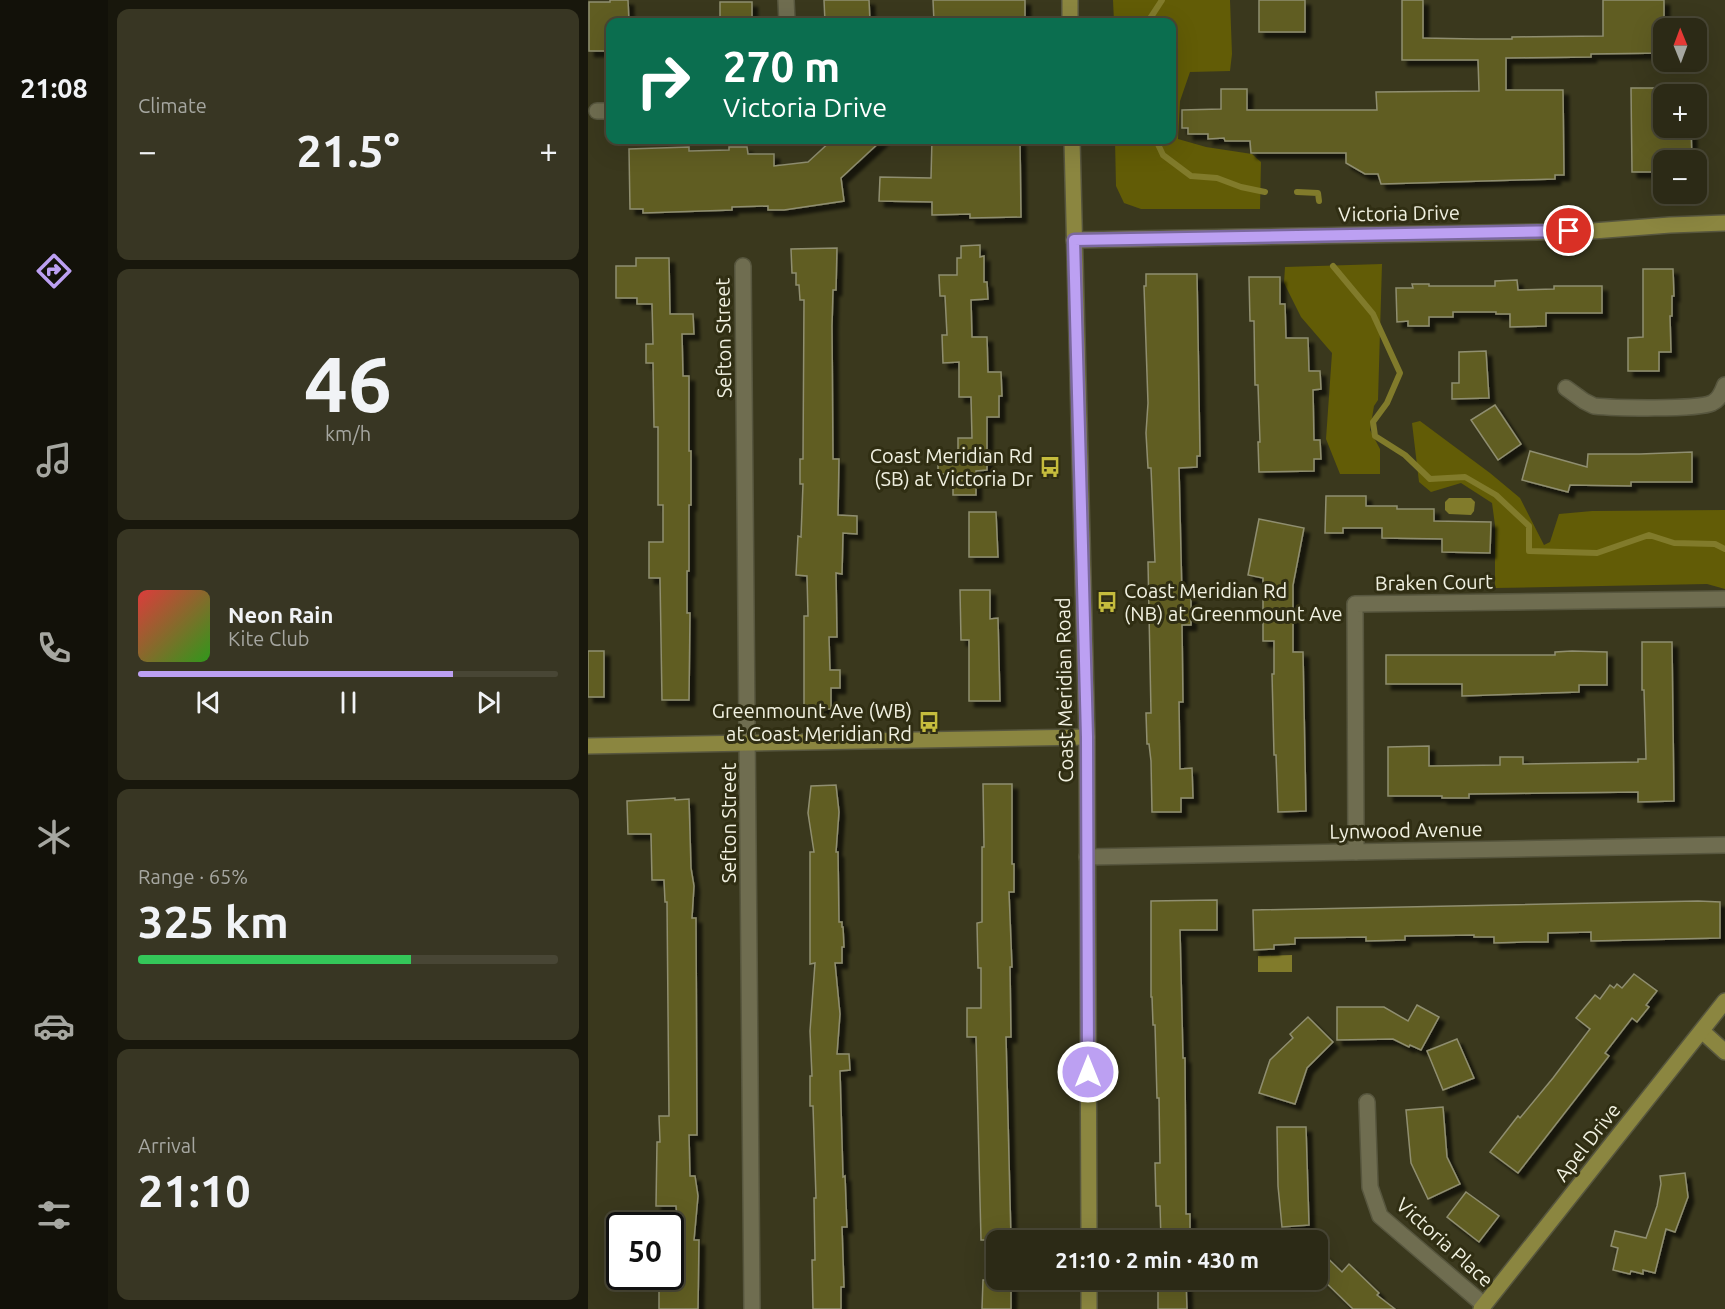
<!DOCTYPE html>
<html lang="en">
<head>
<meta charset="utf-8">
<style>
  :root { --surface:#2c2a16; --page:#383623; --text:#f1f3f6; --muted:#a6a7a1; --line:#484635; --accent:#bca0f2 }
  body { margin:0; font-family:Ubuntu,sans-serif; background:var(--page); color:var(--text); height:100vh; display:flex; flex-direction:column; font-size:22px; white-space:nowrap }
  * { box-sizing:border-box; margin:0 }
  p { font-size:20px; color:var(--muted) }
  .icon { flex:none; width:33px; height:33px; fill:none; stroke:currentColor; stroke-width:2; stroke-linecap:round; stroke-linejoin:round }
  .map { position:relative; flex:1; overflow:hidden }
  .details { display:flex; flex-direction:column; gap:9px; padding:9px; background:#18170c; width:480px }
  .details>* { flex:none }
  .hud { position:absolute; left:18px; top:18px; width:570px; height:126px; border-radius:12px; box-shadow:0 6px 24px #0002,0 0 0 2px var(--line); background:#0b6e4f; color:#fff; overflow:hidden }
  .needle { width:39px; rotate:359deg }
  .tools { position:absolute; left:1065px; top:18px; display:grid; gap:12px }
  .tools a { display:grid; place-items:center; width:54px; height:54px; border-radius:12px; background:var(--surface); box-shadow:0 6px 24px #0002,0 0 0 2px var(--line); font-size:30px }
  .speed { position:absolute; left:18px; top:1212px; display:flex; gap:12px; font-size:30px; font-weight:700; text-align:center }
  .speed>* { display:grid; place-content:center; width:78px; height:78px; border-radius:50%; background:var(--surface); box-shadow:0 6px 24px #0002,0 0 0 2px var(--line); line-height:1 }
  .speed .limit { border:3px solid #111; border-radius:9px; background:#fff; color:#111 }
  .pin { position:absolute; display:grid; place-items:center; width:51px; height:51px; color:#fff; margin:-26px; border:3px solid #fff; border-radius:50%; box-shadow:0 2px 6px #0007 }
  .me { position:absolute; width:66px; margin:-33px; rotate:0deg; stroke-linejoin:round; filter:drop-shadow(0 0 4px #0008) }
  .turn { display:flex; align-items:center; gap:21px; height:126px; padding:0 18px; font-size:27px }
  .turn .icon { width:78px; height:78px; stroke-width:2.5 }
  .turn b { display:block; font-size:42px; line-height:51px }
  .big { font-size:45px; font-weight:600; line-height:1.1 }
  .details .card { flex:1; display:flex; flex-direction:column; justify-content:center; gap:9px; min-width:0; padding:0 21px; border-radius:12px; background:var(--page) }
  .details .dial { align-items:center; gap:0 }
  .dial b { font-size:78px; line-height:1 }
  .song { display:flex; align-items:center; gap:18px }
  .cover { width:72px; height:72px; border-radius:9px; background:linear-gradient(135deg,hsl(0 70% 55%),hsl(110 70% 35%)) }
  .played { height:6px; border-radius:3px; background:linear-gradient(90deg,var(--accent) 75%,var(--line) 75%) }
  .keys { display:flex; justify-content:space-around; direction:ltr }
  .heat { display:flex; justify-content:space-between; align-items:center; font-size:33px; direction:ltr }
  .charge { height:9px; border-radius:4px; background:linear-gradient(90deg,#34c759 65%,var(--line) 0) }
  .trip { position:absolute; left:398px; top:1230px; width:342px; height:60px; border-radius:12px; background:var(--surface); box-shadow:0 6px 24px #0002,0 0 0 2px var(--line); font-weight:600; line-height:60px; text-align:center }
  main { display:flex; flex:1; min-height:0 }
  .menu { display:flex; flex-direction:column; width:108px; justify-content:space-around; align-items:center; background:#121109; color:var(--muted) }
  .menu .icon { width:42px; height:42px }
  .menu .on { color:var(--accent) }
  .menu b { font-size:27px; color:var(--text) }
  .map>svg:first-child { display:block }
  .green { fill:#625c06 }
  .water { fill:#817b2b }
  .lines { fill:none; stroke-linecap:round; stroke-linejoin:round }
  .stream { stroke:#817b2b; stroke-width:6 }
  .building { fill:#615d21; stroke:#8f8e70; stroke-width:1.5; filter:url(#shadow) }
  .street-casing { stroke:#57563e; stroke-width:18 }
  .secondary-casing { stroke:#57563e; stroke-width:18 }
  .street { stroke:#6f6d50; stroke-width:15 }
  .secondary { stroke:#8b8640; stroke-width:15 }
  .route-casing { stroke:#7a689d; stroke-width:15 }
  .route { stroke:#bca0f2; stroke-width:10 }
  .labels { text-anchor:middle; dominant-baseline:central; stroke-width:6; stroke-linejoin:round; paint-order:stroke }
  .street-label { font-size:20px; fill:#f1f1e1; stroke:#302e13 }
  .poi-label { font-size:20px; fill:#f1f1e1; stroke:#302e13; text-anchor:end }
</style>
</head>
<body>
<main>
<nav class="menu">
<b>21:08</b>
<svg class="icon on" aria-label="directions" viewBox="0 0 24 24"><path d="M12 3l9 9-9 9-9-9zM9 14v-3h6M13 9l2 2-2 2"/></svg>
<svg class="icon" aria-label="music" viewBox="0 0 24 24"><path d="M9 18V5l10-2v13"/><circle cx="6" cy="18" r="3"/><circle cx="16" cy="16" r="3"/></svg>
<svg class="icon" aria-label="phone" viewBox="0 0 24 24"><path d="M5 4h4l2 5-3 2q2 4 5 5l2-3 5 2v4C11 20 4 13 5 4z"/></svg>
<svg class="icon" aria-label="climate" viewBox="0 0 24 24"><path d="M12 3v18M4 7l16 10M4 17L20 7"/></svg>
<svg class="icon" aria-label="car" viewBox="0 0 24 24"><path d="M5 17H2v-5l4-1 3-4h7l3 4 3 1v5h-3M9 17h6M6 11h13"/><circle cx="7" cy="17" r="2"/><circle cx="17" cy="17" r="2"/></svg>
<svg class="icon" aria-label="filters" viewBox="0 0 24 24"><path d="M4 7h16M4 17h16"/><circle cx="9" cy="7" r="2"/><circle cx="15" cy="17" r="2"/></svg>
</nav>
<section class="details">
<div class="card"><p>Climate</p>
<div class="heat"><a>−</a><b class="big">21.5°</b><a>+</a></div>
</div>
<div class="card dial"><b>46</b><p>km/h</p></div>
<div class="card">
<div class="song"><i class="cover"></i><div><b>Neon Rain</b><p>Kite Club</p></div></div>
<div class="played"></div>
<div class="keys"><svg class="icon" aria-label="previous" viewBox="0 0 24 24"><path d="M18 5L8 12l10 7zM5 5v14"/></svg><svg class="icon" aria-label="pause" viewBox="0 0 24 24"><path d="M8 5v14M16 5v14"/></svg><svg class="icon" aria-label="next" viewBox="0 0 24 24"><path d="M6 5l10 7-10 7zM19 5v14"/></svg></div>
</div>
<div class="card"><p>Range · 65%</p><b class="big">325 km</b><div class="charge"></div></div>
<div class="card"><p>Arrival</p><b class="big">21:10</b></div>
</section>
<div class="map">
<svg width="1137" height="1309" viewBox="0 0 1137 1309">
  <defs>
    <filter id="shadow"><feDropShadow dx="5.5" dy="5.5" stdDeviation="1.5" flood-color="#0009"/></filter>
  </defs>
  <rect width="100%" height="100%" fill="#3a381d"/>
  <!-- green -->
  <g class="green">
    <path d="M525 0H642L644 54 642 71 602 72 592 101 590 139 618 147 664 154 673 162 672 209H553L536 203 528 186 527 140H584V22H526Z"/>
    <path d="M794 264 790 400 786 406 782 430 792 449V474H752L738 439 744 353 713 317 696 283 697 267Z"/>
    <path d="M832 421 902 473 932 498 956 545 962 542 971 514 1004 511 1137 510V589L1119 584 907 588V525L904 503 873 483 843 492 831 482 824 423Z"/>
  </g>
  <!-- water -->
  <g class="water">
    <path d="M861 498H883L887 502 886 511 883 515 861 514 857 510V502Z"/>
    <path d="M704 955V972H670V956Z"/>
  </g>
  <g class="lines">
    <!-- stream -->
    <g class="stream">
      <path d="M562 22 561 20 574 0"/>
      <path d="M568 140 575 155 603 176 629 178 653 187 677 192"/>
      <path d="M709 192 730 193 731 201"/>
      <path d="M745 266 785 314 812 373 799 403 785 422 787 436 817 455 842 479 877 477 908 495 941 526V551L1009 553 1061 535 1086 543 1127 544 1137 549"/>
    </g>
  </g>
  <!-- building -->
  <g class="building">
    <path d="M22 0H40L41 22H22V51H1V2H22Z"/>
    <path d="M236 0H281L282 22H237Z"/>
    <path d="M345 0H437V18L436 22H346Z"/>
    <rect x="671" y="0" width="46" height="32"/>
    <path d="M814 0H835V38L889 39H924V37L1015 36V0H1076V53L1003 54V57L918 58V90H975L976 175H967V179L793 184 790 174H777L758 163V153H663L662 141H637L636 138 620 139V134H600V128H594V110L633 109V89H659V110H789L788 92 891 91 890 60H814Z"/>
    <rect x="132" y="2" width="32" height="20"/>
    <path d="M1043 88H1072V128H1103L1104 160H1072L1068 162 1069 172H1044Z"/>
    <path d="M244 140H294L253 178 256 201 196 210H180V206L144 207V210L55 213V209H42L41 149 101 147V151L141 150V147H159L160 154H186V166L220 162Z"/>
    <path d="M344 140H432L433 217 382 218V214L344 215V202L291 201 292 177 343 178Z"/>
    <path d="M392 245V257L396 256V282H399L400 299 383 300 384 337H399L400 372H413L414 396H411V417H399V470L388 471V495H365V474H350V452H370V438H384L383 397H371V362L355 363 354 335H359L357 296H352L351 275H369V258H373V246Z"/>
    <path d="M249 248 248 290H245L244 326 245 459H251L250 515 269 516V534L255 533 254 574 248 573 249 637H241L242 670H252V688H243V709H216V616H220L219 576 208 575 210 536 213 537 215 484H212V459H215L216 300H212L211 285H208V273H204L203 249Z"/>
    <path d="M48 258H81L82 314H105L106 334H94L95 376H101V451H103V505H101V571H99V613H102L101 700H74L72 578H61V542H75V505H70V427H66L65 363H58V344H65L64 304H49V298H28V266H48Z"/>
    <path d="M1055 269H1085L1086 296H1084V316H1082L1083 352H1071V371H1040V338L1055 337Z"/>
    <path d="M558 274H609L612 456H609V467L591 468 594 597 603 596V625H594L595 702H591L592 769 604 768 605 798H593V812H564L563 761 561 744H559L558 713H563L560 562H567L563 468H560L558 433 560 403 556 286H558Z"/>
    <path d="M661 277H692V304H697L698 338H720L721 371H732L733 389 725 390 726 440H732L733 459H726V471L671 472 670 442H672L670 385H667L666 321H662Z"/>
    <path d="M929 280 930 290 966 289V286H1014V313H958V326L922 327V314H908V312H865V317H841V326H820V321L809 322 808 288H825L824 284H841V286H907V281Z"/>
    <path d="M898 351 901 398 864 399V383H871V352Z"/>
    <path d="M907 405 933 444 910 460 883 420Z"/>
    <path d="M942 451 999 467 1000 454H1052L1104 452V482H1043V486L982 485 980 492 934 480Z"/>
    <path d="M738 496H778V506H809V509H846V521L903 522 902 553 854 552V539L794 538V528H755V533H737Z"/>
    <path d="M381 512H408L410 557H381Z"/>
    <path d="M671 519 716 528 705 585V652H715L718 811 690 812 688 755H686L684 674H686V641H675V578L660 575Z"/>
    <path d="M372 590H402V619L410 618 412 701H381V640H373Z"/>
    <path d="M1054 642H1084L1086 801 1050 802V792L881 794V798H854V796H800V747L841 746V766L912 765V757H935V764L1050 762V759H1058L1056 690H1054Z"/>
    <rect x="0" y="651" width="16" height="46"/>
    <path d="M984 651 1019 652V685H991V692L874 696V684H798V655H967V652Z"/>
    <path d="M395 784H424V864H426V892H421L424 967H422L423 1037H418L423 1240H393L388 1037H379V1008H393V968H390L389 923 394 922V847H396Z"/>
    <path d="M248 785 251 812 248 852H250L251 922H254V927H255L256 947H254V963H247L252 1014 249 1054H261L262 1070 252 1071 255 1177 257 1176 259 1227H254L256 1287H253V1309H225L224 1260H227L226 1198H228L225 1106H222V1076H224L222 1031 227 963 222 964V852H226L220 813 223 786Z"/>
    <path d="M87 798V800L101 799 103 868 106 886 104 918H108L109 1135H101L102 1176H107L110 1196 106 1240H111L110 1309H71V1276H82V1243H88V1241H91L88 1206H68L69 1142H72L71 1116H81L79 902H77L76 880H64L63 834H40L39 801Z"/>
    <path d="M629 900V930H592L595 1058H597L598 1214H602V1240H573L572 1206H568L567 1163H572L571 1098H569L567 1025H565L564 997H563V901Z"/>
    <path d="M1110 901 1132 902V938L1003 941V932L960 933V942H937L906 943V937H886V935L817 936V940L778 941V937L707 938V944L686 945V949L666 950 665 910Z"/>
    <path d="M1046 974 1069 991 1058 1005 1061 1007 1049 1022 1044 1018 1017 1053 1021 1056 930 1173 902 1152 930 1116 932 1118 965 1078 1002 1029 988 1018 1007 995 1012 999 1022 985 1026 988 1029 984 1034 988Z"/>
    <path d="M829 1005 851 1017 833 1050 822 1045 821 1047 805 1039 749 1040V1007H796L820 1021Z"/>
    <path d="M720 1017 745 1042 719 1068 707 1104 671 1093 682 1060 705 1038 702 1034Z"/>
    <path d="M869 1039 886 1078 855 1090 839 1051Z"/>
    <path d="M855 1107 859 1157 872 1184 840 1199 823 1163 818 1110Z"/>
    <path d="M689 1127H718L721 1225 694 1227 690 1186Z"/>
    <path d="M1097 1173 1100 1197 1087 1232 1078 1229 1067 1273 1055 1270V1274L1043 1271 1042 1274 1025 1270 1030 1248 1023 1246 1027 1231 1058 1238 1069 1206 1073 1184 1072 1176Z"/>
    <path d="M878 1192 911 1216 891 1242 859 1217Z"/>
    <path d="M729 1248 754 1272 761 1264 791 1293 789 1295 807 1309H765L729 1274Z"/>
    <path d="M395 1280H423V1309H394Z"/>
    <path d="M570 1280H598L599 1309H570Z"/>
  </g>
  <g class="lines">
    <defs>
      <g id="street">
        <path d="M198 0 199 22"/>
        <path d="M9 111H22"/>
        <path d="M155 266 164 1309"/>
        <path d="M978 388 996 401 1006 406C1025 408 1109 410 1124 403 1131 400 1134 393 1137 385"/>
        <path d="M768 852 767 604 1137 599"/>
        <path d="M499 857 1137 845"/>
        <path d="M779 1102 782 1187 792 1216 896 1305"/>
      </g>
      <g id="secondary">
        <path d="M482 0V22"/>
        <path d="M484 140 499 737 501 1240"/>
        <path d="M486 240 1005 231 1082 225 1137 223"/>
        <path d="M0 746 499 737"/>
        <path d="M1114 1031 1137 1052"/>
        <path d="M501 1280V1309"/>
        <path d="M893 1309 1137 1001"/>
      </g>
    </defs>
    <!-- street casing -->
    <use href="#street" class="street-casing"/>
    <!-- secondary casing -->
    <use href="#secondary" class="secondary-casing"/>
    <!-- street -->
    <use href="#street" class="street"/>
    <!-- secondary -->
    <use href="#secondary" class="secondary"/>
  </g>
  <g class="lines">
    <defs>
      <path id="route" d="M500 1072 499 737 486 240 981 231"/>
    </defs>
    <!-- route casing -->
    <use href="#route" class="route-casing"/>
    <!-- route -->
    <use href="#route" class="route"/>
  </g>
  <!-- icons -->
  <defs>
    <symbol id="bus-bare" viewBox="-9 -9 18 18"><path d="M-5-6H5V4H4V6H2V4H-2V6H-4V4H-5ZM-3.5-4V0h7V-4ZM-3.5 1.2v1.5H-2V1.2ZM2 1.2v1.5H3.5V1.2Z" fill="#c5bc3d" stroke="#302e13" stroke-width="2.5" paint-order="stroke"/></symbol>
  </defs>
  <g fill-rule="evenodd">
    <use href="#bus-bare" x="447" y="452" width="30" height="30"/>
    <use href="#bus-bare" x="504" y="587" width="30" height="30"/>
    <use href="#bus-bare" x="326" y="707" width="30" height="30"/>
  </g>
  <g class="labels">
    <!-- street labels -->
    <g class="street-label">
      <text transform="translate(811 213) rotate(-1)">Victoria Drive</text>
      <text transform="translate(135 338) rotate(-91)">Sefton Street</text>
      <text transform="translate(846 582) rotate(-1)">Braken Court</text>
      <text transform="translate(476 690) rotate(-91)">Coast Meridian Road</text>
      <text transform="translate(140 823) rotate(-90)">Sefton Street</text>
      <text transform="translate(818 830) rotate(-1)">Lynwood Avenue</text>
      <text transform="translate(999 1142) rotate(-52)">Apel Drive</text>
      <text transform="translate(857 1242) rotate(42)">Victoria Place</text>
    </g>
    <!-- poi labels -->
    <g class="poi-label">
      <text x="445" y="455">Coast Meridian Rd<tspan x="445" dy="23">(SB) at Victoria Dr</tspan></text>
      <text x="536" y="590" text-anchor="start">Coast Meridian Rd<tspan x="536" dy="23">(NB) at Greenmount Ave</tspan></text>
      <text x="324" y="710">Greenmount Ave (WB)<tspan x="324" dy="23">at Coast Meridian Rd</tspan></text>
    </g>
  </g>
</svg>
<div class="tools">
<a><svg class="needle" viewBox="-14 -14 28 28"><path d="M0-13l5 13h-10z" fill="#e53935"/><path d="M0 13l5-13h-10z" fill="#a6a7a1"/></svg></a>
<a>+</a>
<a>−</a>
</div>
<div class="speed"><div class="limit">50</div></div>
<div class="pin" style="left:981px;top:231px;background:#d93025"><svg class="icon" aria-label="arrive" viewBox="0 0 24 24"><path d="M6 21V4h12l-3 4 3 4H6"/></svg></div>
<svg class="me" style="left:500px;top:1072px" viewBox="-20 -20 40 40"><circle r="17" fill="#bca0f2" stroke="#fff" stroke-width="3"/><path d="M0-11L8 9 0 5-8 9z" fill="#fff"/></svg>
<div class="trip">21:10 · 2 min · 430 m</div>
<div class="hud">
<div class="turn"><svg class="icon" aria-label="right" viewBox="0 0 24 24"><path d="M7 20v-9h11M14 6l5 5-5 5"/></svg><div><b>270 m</b>Victoria Drive</div></div>
</div>
</div>
</main>
</body>
</html>
